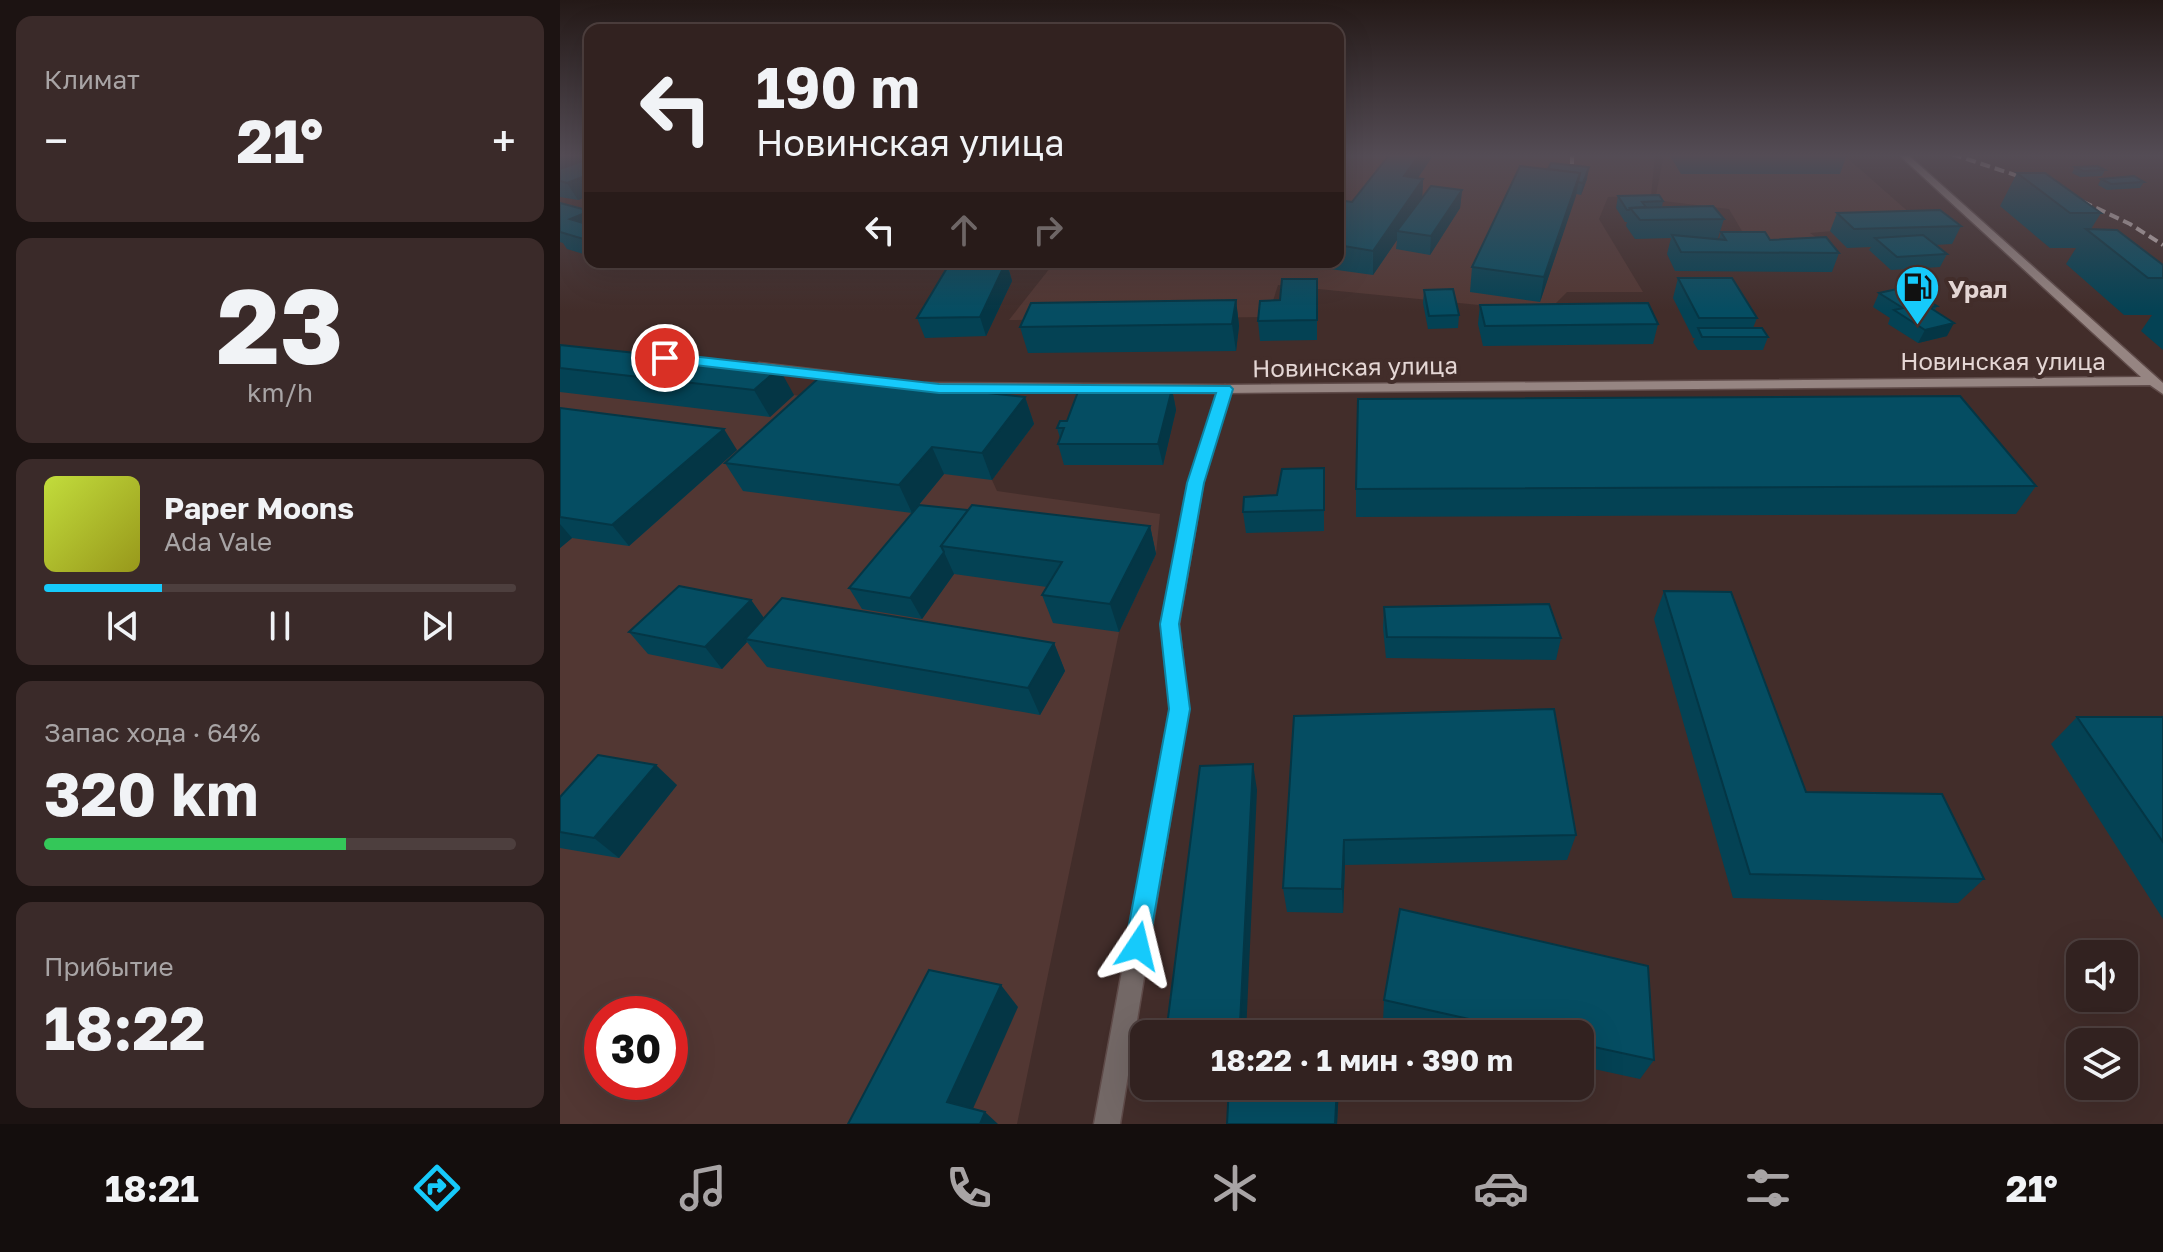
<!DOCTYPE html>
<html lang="ru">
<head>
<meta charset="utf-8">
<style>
  :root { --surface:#322220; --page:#3a2a29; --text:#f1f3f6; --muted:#a8a4a5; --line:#4d3f3e; --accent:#16cafb }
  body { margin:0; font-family:"Golos Text",sans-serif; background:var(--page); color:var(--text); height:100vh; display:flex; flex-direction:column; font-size:30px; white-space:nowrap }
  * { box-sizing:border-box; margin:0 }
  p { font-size:26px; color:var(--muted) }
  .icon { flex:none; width:44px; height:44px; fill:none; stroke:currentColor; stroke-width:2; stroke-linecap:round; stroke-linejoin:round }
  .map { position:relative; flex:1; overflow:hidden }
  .details { display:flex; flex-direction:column; gap:16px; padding:16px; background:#1c1312; width:560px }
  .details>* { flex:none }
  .hud { position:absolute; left:24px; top:24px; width:760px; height:244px; border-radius:16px; box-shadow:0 8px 32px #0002,0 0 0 2px var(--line); background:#322220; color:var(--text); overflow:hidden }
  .buttons { position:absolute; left:1506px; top:940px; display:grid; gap:16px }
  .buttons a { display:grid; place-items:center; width:72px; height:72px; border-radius:16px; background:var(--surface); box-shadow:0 8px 32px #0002,0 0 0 2px var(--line); font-size:40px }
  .speed { position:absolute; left:24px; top:996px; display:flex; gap:16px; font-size:40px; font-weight:700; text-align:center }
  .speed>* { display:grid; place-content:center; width:104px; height:104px; border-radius:50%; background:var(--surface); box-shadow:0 8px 32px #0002,0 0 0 2px var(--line); line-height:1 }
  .speed .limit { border:12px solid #d22; background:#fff; color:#111 }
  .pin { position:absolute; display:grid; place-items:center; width:68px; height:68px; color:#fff; margin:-34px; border:4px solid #fff; border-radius:50%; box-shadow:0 2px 8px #0007 }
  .me { position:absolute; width:88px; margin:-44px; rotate:10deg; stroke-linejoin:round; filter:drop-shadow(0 0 6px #0008) }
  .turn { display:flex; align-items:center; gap:28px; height:168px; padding:0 40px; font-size:36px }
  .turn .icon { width:104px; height:104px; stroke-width:2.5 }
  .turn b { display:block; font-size:56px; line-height:68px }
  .lanes { display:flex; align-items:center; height:76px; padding:0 40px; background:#0003; justify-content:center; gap:40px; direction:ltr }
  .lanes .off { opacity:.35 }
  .big { font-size:60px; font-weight:700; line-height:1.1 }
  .details .tile { flex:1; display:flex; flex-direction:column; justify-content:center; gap:12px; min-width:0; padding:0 28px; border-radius:16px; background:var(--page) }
  .details .dial { align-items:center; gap:0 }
  .dial b { font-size:104px; line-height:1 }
  .song { display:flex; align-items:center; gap:24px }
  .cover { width:96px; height:96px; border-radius:12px; background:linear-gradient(135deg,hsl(70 70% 55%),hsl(60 70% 35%)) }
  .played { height:8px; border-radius:4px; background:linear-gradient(90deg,var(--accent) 25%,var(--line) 25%) }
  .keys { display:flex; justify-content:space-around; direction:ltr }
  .heat { display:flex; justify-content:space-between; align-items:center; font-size:44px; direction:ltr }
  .charge { height:12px; border-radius:6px; background:linear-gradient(90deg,#34c759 64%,var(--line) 0) }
  .trip { position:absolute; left:570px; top:1020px; width:464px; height:80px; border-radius:16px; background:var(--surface); box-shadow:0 8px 32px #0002,0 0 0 2px var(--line); font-weight:700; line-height:80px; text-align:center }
  .tabs { display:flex; height:128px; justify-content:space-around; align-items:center; background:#140e0d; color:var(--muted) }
  .tabs .icon { width:56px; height:56px }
  .tabs .current { color:var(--accent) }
  .tabs b { font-size:36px; color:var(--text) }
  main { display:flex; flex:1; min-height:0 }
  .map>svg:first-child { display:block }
  .built { fill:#523733; fill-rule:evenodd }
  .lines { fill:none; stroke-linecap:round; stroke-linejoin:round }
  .minor-casing { stroke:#5f4b49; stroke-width:3 }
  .secondary-casing { stroke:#5f4b49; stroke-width:3 }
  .minor { fill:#736866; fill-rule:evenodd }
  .secondary { fill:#968582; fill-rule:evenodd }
  .rail { stroke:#ccbdbb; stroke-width:4; stroke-dasharray:10 5; stroke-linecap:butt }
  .wall { fill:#044254 }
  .shaded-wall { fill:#043645 }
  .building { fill:#054d62; stroke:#043645; stroke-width:2 }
  .route { fill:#16cafb; stroke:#0e83a3; stroke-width:2 }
  .labels { text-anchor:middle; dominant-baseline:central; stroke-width:8; stroke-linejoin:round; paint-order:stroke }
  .far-poi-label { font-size:24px; font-weight:bold; fill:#e4d6d4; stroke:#422d2a; text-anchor:start }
  .far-street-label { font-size:24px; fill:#e4d6d4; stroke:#422d2a }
</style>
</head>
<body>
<main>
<section class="details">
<div class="tile"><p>Климат</p>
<div class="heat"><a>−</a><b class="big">21°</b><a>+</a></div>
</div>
<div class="tile dial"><b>23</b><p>km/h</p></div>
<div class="tile">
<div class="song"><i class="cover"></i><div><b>Paper Moons</b><p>Ada Vale</p></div></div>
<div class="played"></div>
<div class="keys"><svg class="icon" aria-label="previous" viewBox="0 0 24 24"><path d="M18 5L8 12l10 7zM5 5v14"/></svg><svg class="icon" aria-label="pause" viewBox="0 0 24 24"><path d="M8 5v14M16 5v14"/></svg><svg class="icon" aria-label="next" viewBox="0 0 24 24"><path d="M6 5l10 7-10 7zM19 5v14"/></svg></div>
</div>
<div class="tile"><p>Запас хода · 64%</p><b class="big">320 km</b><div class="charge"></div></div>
<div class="tile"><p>Прибытие</p><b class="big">18:22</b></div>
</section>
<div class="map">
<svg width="1603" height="1124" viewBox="0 0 1603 1124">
  <rect width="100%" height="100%" fill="#422d2a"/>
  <!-- built -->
  <g class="built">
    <path d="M778 154H1095L1091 196 1048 197 1039 219 1083 292H1007L996 303 929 306 718 285 708 317 449 320 490 268 451 262H778Z"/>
    <path d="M1104 154H1283L1361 223 1250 233 1266 244 1189 243 1169 209 1095 200Z"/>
    <path d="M0 370 234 395 381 416 474 424 432 480 437 491 600 514 596 554 559 632 457 1124H0ZM42 1014H110V1082H42Z"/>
  </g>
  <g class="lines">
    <defs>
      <path id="minor" d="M665 385 671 389 643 483 619 624 628 709 560 1124H534L610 709 601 624 629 483 659 389Z"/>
      <g id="secondary">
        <path d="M1338 154H1347L1603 383V394L1590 385 665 393 366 391 360 387 366 383 665 385 1581 377Z"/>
        <path d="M199 363 283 373 289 377 283 381 195 370 193 367Z"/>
      </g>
    </defs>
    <!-- minor casing -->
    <use href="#minor" class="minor-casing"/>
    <!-- secondary casing -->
    <use href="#secondary" class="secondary-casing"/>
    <!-- minor -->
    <use href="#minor" class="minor"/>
    <!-- secondary -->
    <use href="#secondary" class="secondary"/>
    <!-- rail -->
    <g class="rail">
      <path d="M1012 154V168"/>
      <path d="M1392 154 1476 182"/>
      <path d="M1509 195 1570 224 1603 245"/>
    </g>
  </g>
  <!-- wall -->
  <g class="wall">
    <path d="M0 154H30V202L26 197 18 200 0 197Z"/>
    <path d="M1109 154H1287L1280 174H1121Z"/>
    <path d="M1430 154H1467L1432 155Z"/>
    <path d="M872 157 858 178 863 179 862 198 902 190 900 208 870 255 836 249 837 240 813 275 763 268V262H778V200L792 202Z"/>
    <path d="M1515 167 1545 170 1542 176 1520 177 1512 173Z"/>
    <path d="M988 169 1027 179 1021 195 1016 194 980 302 910 292 912 267Z"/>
    <path d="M1457 173 1541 213 1531 229 1603 265V350L1581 331 1592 315H1564L1506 264 1516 248H1490L1440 206Z"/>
    <path d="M1541 179 1584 182 1580 188 1547 190 1538 185Z"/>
    <path d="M1058 196 1103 201 1102 207 1164 219 1158 238H1143L1159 239 1161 232 1279 253 1272 272 1115 271 1107 254 1111 238 1075 239 1066 226 1067 222H1065L1056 208Z"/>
    <path d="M0 203 30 211V256L7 249 3 243 0 242Z"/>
    <path d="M1277 213 1401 226 1392 244 1375 245 1387 254 1380 267 1331 270 1309 250 1311 247 1287 248 1270 231Z"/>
    <path d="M47 262H81L67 268Z"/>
    <path d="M89 262H216L208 269 90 263Z"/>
    <path d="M333 262H447L452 281 426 336 365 338 357 318 385 270Z"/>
    <path d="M1118 278 1197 318 1193 328 1208 337 1203 350H1138L1133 342 1135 338H1133L1113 298Z"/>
    <path d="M757 279V340L700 341 698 321Z"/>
    <path d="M864 290 899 315 898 328 868 329 863 303Z"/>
    <path d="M1319 293 1377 306 1374 311 1387 336 1358 343 1328 324 1330 318 1313 307Z"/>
    <path d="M676 300 679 326 676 351 468 353 460 327Z"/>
    <path d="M920 305 1098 324 1093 344 923 346 918 324Z"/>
    <path d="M0 345 234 395 210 417 0 392Z"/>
    <path d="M612 389 616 410 603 465H504L498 444 500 438 497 428 507 421Z"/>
    <path d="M465 397 474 424 432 480 384 474 354 511 408 510 590 526 596 554 559 632 493 623 482 595 487 587 394 574 362 619 302 609 289 588 352 513 183 491 165 463Z"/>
    <path d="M0 408 177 450 69 546 12 538 0 548Z"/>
    <path d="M764 468V531L686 533 683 512 717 495Z"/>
    <path d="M1476 486 1456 514 796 517V489Z"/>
    <path d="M1104 591 1246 792 1424 879 1398 903 1173 898 1094 619Z"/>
    <path d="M191 600 204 618 494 643 505 671 480 715 207 667 187 642 162 669 88 654 69 632Z"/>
    <path d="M824 607 1001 638 996 660 826 658 823 628Z"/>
    <path d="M734 716 1016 835 1007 860 785 865 783 913 727 912 723 888Z"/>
    <path d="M1517 717H1603V919L1491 744Z"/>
    <path d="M117 785 59 858 0 848V797Z"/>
    <path d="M840 909 1088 966 1094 1060 1080 1079 1020 1066V1034H880L823 1021 824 1000Z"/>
    <path d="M609 1086H779L777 1124 668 1090H611Z"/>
  </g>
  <!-- shaded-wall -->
  <g class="shaded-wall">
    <path d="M0 154H30V163L0 173Z"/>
    <path d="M860 154H873L872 157 843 199 844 176Z"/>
    <path d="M1029 167 1027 179 1021 195 1023 183Z"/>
    <path d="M1020 173 1016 196 980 302 984 277Z"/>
    <path d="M30 174V192L22 190 26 197 18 200 7 183Z"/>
    <path d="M863 179 862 202 837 231V240L813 275V251Z"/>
    <path d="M902 190 900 208 870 255 871 236Z"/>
    <path d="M30 212V235L10 219Z"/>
    <path d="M63 262H81L67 268Z"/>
    <path d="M204 262H216L208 269Z"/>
    <path d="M446 262 452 281 426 336 420 317Z"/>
    <path d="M676 300 679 326 676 351 672 324Z"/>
    <path d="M1394 323 1387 336 1358 343 1365 330Z"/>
    <path d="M219 368 234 395 210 417 194 390Z"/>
    <path d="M612 389 616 410 603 465 598 444Z"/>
    <path d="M465 397 474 424 432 480 422 453Z"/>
    <path d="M164 429 177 450 69 546 52 525Z"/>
    <path d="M372 447 384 474 352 513 339 485Z"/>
    <path d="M0 524 12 538 0 548Z"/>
    <path d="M590 526 596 554 559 632 550 604Z"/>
    <path d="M384 552 394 574 362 619 350 598Z"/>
    <path d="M191 600 206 621 185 639 187 642 162 669 145 647Z"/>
    <path d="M494 643 505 671 480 715 468 688Z"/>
    <path d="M693 764 697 790 686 1034 680 1024Z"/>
    <path d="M96 765 117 785 59 858 34 838Z"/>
    <path d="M784 840 785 865 783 913 782 889Z"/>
    <path d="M441 985 458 1007 408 1120 387 1102Z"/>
    <path d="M777 1086H779L777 1124H775Z"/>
    <path d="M425 1112 438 1124H420Z"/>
  </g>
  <!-- building -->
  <g class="building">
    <path d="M830 154H860L844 176 863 179 813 251 778 245V200L792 202Z"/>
    <path d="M30 158V174L7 183 0 181V169Z"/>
    <path d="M991 163 1029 167 1023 183 1018 182 1020 173 988 169Z"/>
    <path d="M960 166 1020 173 984 277 912 267Z"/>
    <path d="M1537 166 1545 170 1523 171 1515 167Z"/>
    <path d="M1457 173H1485L1541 213H1510Z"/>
    <path d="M1574 176 1584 182 1551 184 1541 179Z"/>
    <path d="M871 186 902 190 871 236 837 231Z"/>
    <path d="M1099 195 1103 201 1082 202 1086 207 1070 208 1069 210H1067L1058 196Z"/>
    <path d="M0 203 30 211 10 219 30 225V241L0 232Z"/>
    <path d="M1153 206 1164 219 1080 220 1070 208Z"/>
    <path d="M1380 210 1401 226 1294 229 1277 213Z"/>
    <path d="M1526 229 1557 230 1603 265V278H1588Z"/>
    <path d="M1161 232H1205L1210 240 1266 237 1279 253 1121 252 1112 235 1166 240Z"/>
    <path d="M1363 235 1387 254 1337 257 1315 238Z"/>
    <path d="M446 262 420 317 357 318 390 263Z"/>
    <path d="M1118 278H1172L1197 318H1139Z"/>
    <path d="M722 279H757V320L698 321 700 301 720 300Z"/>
    <path d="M1346 287 1377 306 1369 307 1394 323 1365 330 1334 310 1343 308 1319 293Z"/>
    <path d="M893 289 899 315 869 316 864 290Z"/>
    <path d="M676 300 672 324 460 327 471 303Z"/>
    <path d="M1088 303 1098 324 925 326 920 305Z"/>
    <path d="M1138 328H1202L1208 337H1142Z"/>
    <path d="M0 345 219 368 194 390 0 368Z"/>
    <path d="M262 375 465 397 422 453 372 447 339 485 165 463Z"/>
    <path d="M519 389H612L598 444H498L504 428H497L500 421H507Z"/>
    <path d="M1400 396 1476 486 796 489 798 399Z"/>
    <path d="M0 408 164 429 52 525 0 517Z"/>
    <path d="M764 468V510L683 512 684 497 717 495 722 469Z"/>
    <path d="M359 505 408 510 381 546 384 552 350 598 289 588Z"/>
    <path d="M412 505 590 526 550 604 482 595 502 562 381 546Z"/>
    <path d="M119 586 191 600 145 647 69 632Z"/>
    <path d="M1104 591 1171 592 1246 792 1382 794 1424 879 1190 874Z"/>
    <path d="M222 598 494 643 468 688 185 639Z"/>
    <path d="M989 604 1001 638 827 637 824 607Z"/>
    <path d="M994 709 1016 835 784 840 782 889 723 888 734 716Z"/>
    <path d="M1517 717H1603V842Z"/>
    <path d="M38 755 96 765 34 838 0 832V797Z"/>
    <path d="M693 764 680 1024 780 1023 779 1034H606L640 766Z"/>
    <path d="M840 909 1088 966 1094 1060 1020 1044V1034H976L824 1000Z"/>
    <path d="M369 970 441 985 387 1102 425 1112 420 1124H288Z"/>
    <path d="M669 1086H777L775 1124H667Z"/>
  </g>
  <!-- sky -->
  <linearGradient id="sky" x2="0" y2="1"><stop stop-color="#241917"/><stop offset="0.5" stop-color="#544c55"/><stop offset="1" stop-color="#544c55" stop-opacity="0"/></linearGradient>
  <rect width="1603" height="311" fill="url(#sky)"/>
  <!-- route -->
  <path class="route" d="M105 353 379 384 670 386 673 389 644 483 619 624 630 709 587 956 578 959 569 956 565 946 609 709 600 624 627 483 656 393H379L100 361 98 358Z"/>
  <!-- icons -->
  <defs>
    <symbol id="fuel-pin" viewBox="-11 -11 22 30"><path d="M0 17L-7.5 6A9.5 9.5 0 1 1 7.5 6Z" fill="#16cafb" stroke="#422d2a"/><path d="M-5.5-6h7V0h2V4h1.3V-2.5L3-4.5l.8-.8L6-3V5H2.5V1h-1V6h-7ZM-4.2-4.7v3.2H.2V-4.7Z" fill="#111"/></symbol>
  </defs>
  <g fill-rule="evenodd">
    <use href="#fuel-pin" x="1332" y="262" width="51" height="69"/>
  </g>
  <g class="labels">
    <!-- far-poi labels -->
    <g class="far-poi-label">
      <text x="1388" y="288">Урал</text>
    </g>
    <!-- far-street labels -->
    <g class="far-street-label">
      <text x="1443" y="360">Новинская улица</text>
      <text transform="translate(795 366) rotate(-1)">Новинская улица</text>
    </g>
  </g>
</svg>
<div class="buttons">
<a><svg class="icon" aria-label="sound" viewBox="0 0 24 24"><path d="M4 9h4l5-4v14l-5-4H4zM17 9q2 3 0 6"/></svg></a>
<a><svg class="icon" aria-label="layers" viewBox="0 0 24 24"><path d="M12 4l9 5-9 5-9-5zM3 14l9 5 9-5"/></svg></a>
</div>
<div class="speed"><div class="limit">30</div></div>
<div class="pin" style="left:105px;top:358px;background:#d93025"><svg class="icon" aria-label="arrive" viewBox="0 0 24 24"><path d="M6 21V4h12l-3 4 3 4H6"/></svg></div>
<svg class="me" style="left:578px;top:946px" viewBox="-20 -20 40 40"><path d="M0-17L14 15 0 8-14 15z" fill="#16cafb" stroke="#fff" stroke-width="4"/></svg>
<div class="trip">18:22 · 1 мин · 390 m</div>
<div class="hud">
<div class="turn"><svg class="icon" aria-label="left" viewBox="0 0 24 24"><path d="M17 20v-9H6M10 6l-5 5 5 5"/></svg><div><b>190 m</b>Новинская улица</div></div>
<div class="lanes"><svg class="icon" aria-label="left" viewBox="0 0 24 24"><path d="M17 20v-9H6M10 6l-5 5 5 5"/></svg><svg class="icon off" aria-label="ahead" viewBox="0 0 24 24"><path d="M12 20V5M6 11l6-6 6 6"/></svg><svg class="icon off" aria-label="right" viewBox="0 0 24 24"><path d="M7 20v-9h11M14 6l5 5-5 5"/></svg></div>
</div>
</div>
</main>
<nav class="tabs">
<b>18:21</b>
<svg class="icon current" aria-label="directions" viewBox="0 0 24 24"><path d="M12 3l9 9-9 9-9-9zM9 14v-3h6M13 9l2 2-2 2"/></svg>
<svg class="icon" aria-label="music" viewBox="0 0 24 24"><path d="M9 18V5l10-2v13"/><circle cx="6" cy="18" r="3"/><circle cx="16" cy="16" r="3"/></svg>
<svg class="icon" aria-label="phone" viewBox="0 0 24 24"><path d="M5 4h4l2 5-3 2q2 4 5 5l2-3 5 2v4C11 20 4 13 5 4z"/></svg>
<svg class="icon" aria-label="climate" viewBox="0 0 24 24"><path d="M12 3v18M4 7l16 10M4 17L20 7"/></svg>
<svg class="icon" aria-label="car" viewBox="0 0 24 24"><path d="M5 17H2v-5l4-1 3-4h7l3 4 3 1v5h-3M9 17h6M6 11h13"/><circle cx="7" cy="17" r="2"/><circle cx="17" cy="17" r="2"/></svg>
<svg class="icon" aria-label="filters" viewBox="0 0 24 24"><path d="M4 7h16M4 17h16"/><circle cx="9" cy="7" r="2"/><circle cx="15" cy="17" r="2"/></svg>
<b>21°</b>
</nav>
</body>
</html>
